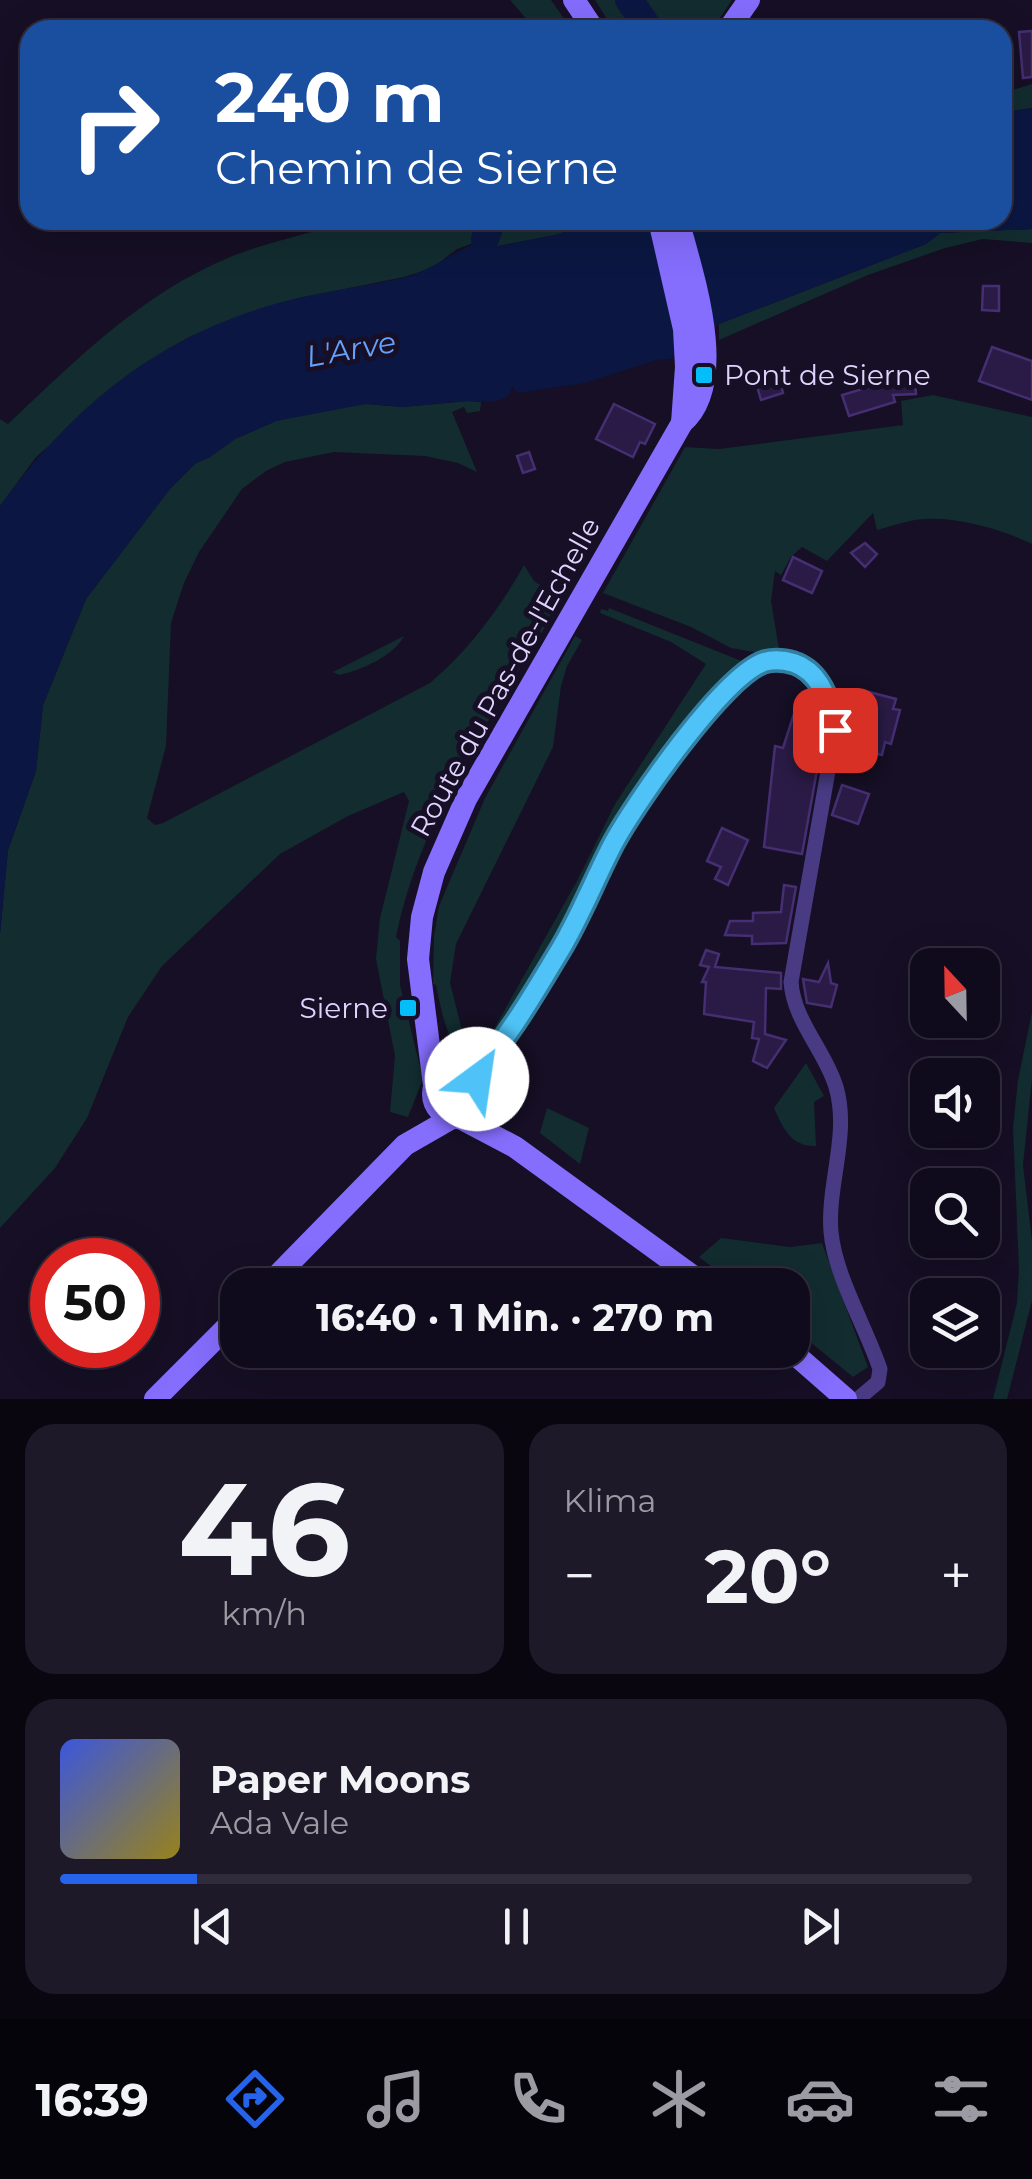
<!DOCTYPE html>
<html lang="de">
<head>
<meta charset="utf-8">
<style>
  :root { --surface:#100b1c; --page:#1e1929; --text:#f1f3f6; --muted:#9c9ba3; --line:#302b3b; --accent:#2563eb }
  body { margin:0; font-family:Montserrat,sans-serif; background:var(--page); color:var(--text); height:100vh; display:flex; flex-direction:column; font-size:38px; white-space:nowrap }
  * { box-sizing:border-box; margin:0 }
  p { font-size:32px; color:var(--muted) }
  .icon { flex:none; width:55px; height:55px; fill:none; stroke:currentColor; stroke-width:2; stroke-linecap:round; stroke-linejoin:round }
  .map { position:relative; height:1399px; overflow:hidden }
  .sheet { display:flex; flex-direction:column; gap:25px; padding:25px; background:#09060f; flex:1 }
  .sheet>* { flex:none }
  .hud { position:absolute; left:20px; top:20px; width:992px; height:210px; border-radius:30px; box-shadow:0 10px 40px #0002,0 0 0 2px var(--line); background:#1a4fa0; color:#fff; overflow:hidden }
  .needle { width:65px; rotate:338deg }
  .buttons { position:absolute; left:910px; top:948px; display:grid; gap:20px }
  .buttons a { display:grid; place-items:center; width:90px; height:90px; border-radius:20px; background:var(--surface); box-shadow:0 10px 40px #0002,0 0 0 2px var(--line); font-size:50px }
  .speed { position:absolute; left:30px; top:1238px; display:flex; gap:20px; font-size:50px; font-weight:700; text-align:center }
  .speed>* { display:grid; place-content:center; width:130px; height:130px; border-radius:50%; background:var(--surface); box-shadow:0 10px 40px #0002,0 0 0 2px var(--line); line-height:1 }
  .speed .limit { border:15px solid #d22; background:#fff; color:#111 }
  .pin { position:absolute; display:grid; place-items:center; width:85px; height:85px; color:#fff; margin:-42px; border-radius:20px; box-shadow:0 5px 15px #0006 }
  .me { position:absolute; width:110px; margin:-55px; rotate:31deg; stroke-linejoin:round; filter:drop-shadow(0 0 8px #0008) }
  .turn { display:flex; align-items:center; gap:35px; height:210px; padding:0 30px; font-size:45px }
  .turn .icon { width:130px; height:130px; stroke-width:2.5 }
  .turn b { display:block; font-size:70px; line-height:85px }
  .big { font-size:75px; font-weight:700; line-height:1.1 }
  .sheet .card { flex:1; display:flex; flex-direction:column; justify-content:center; gap:15px; min-width:0; padding:0 35px; border-radius:30px; background:var(--page) }
  .sheet .dial { align-items:center; gap:0 }
  .dial b { font-size:130px; line-height:1 }
  .song { display:flex; align-items:center; gap:30px }
  .cover { width:120px; height:120px; border-radius:15px; background:linear-gradient(135deg,hsl(230 70% 55%),hsl(50 70% 35%)) }
  .played { height:10px; border-radius:5px; background:linear-gradient(90deg,var(--accent) 15%,var(--line) 15%) }
  .keys { display:flex; justify-content:space-around; direction:ltr }
  .heat { display:flex; justify-content:space-between; align-items:center; font-size:55px; direction:ltr }
  .sheet .tiles { flex:1; display:grid; gap:25px; grid-template-columns:1fr 1fr }
  .card:last-child { grid-column:span 2 }
  .trip { position:absolute; left:220px; top:1268px; width:590px; height:100px; border-radius:30px; background:var(--surface); box-shadow:0 10px 40px #0002,0 0 0 2px var(--line); font-weight:700; line-height:100px; text-align:center }
  .tab-bar { display:flex; height:160px; justify-content:space-around; align-items:center; background:#06040b; color:var(--muted) }
  .tab-bar .icon { width:70px; height:70px }
  .tab-bar .on { color:var(--accent) }
  .tab-bar b { font-size:45px; color:var(--text) }
  .map>svg:first-child { display:block }
  .green { fill:#122c2f }
  .water { fill:#0b1742 }
  .lines { fill:none; stroke-linecap:round; stroke-linejoin:round }
  .river { stroke:#0b1742; stroke-width:28 }
  .building { fill:#2a1b46; stroke:#452e71; stroke-width:2.5 }
  .street { stroke:#483b83; stroke-width:15 }
  .secondary { stroke:#856dfd; stroke-width:22 }
  .route-casing { stroke:#337fa1; stroke-width:25 }
  .route { stroke:#4fc3f7; stroke-width:18 }
  .poi-dot { fill:#04befa; stroke:#160f25; stroke-width:4 }
  .labels { text-anchor:middle; dominant-baseline:central; stroke-width:10; stroke-linejoin:round; paint-order:stroke }
  .poi-label { font-size:28px; fill:#dfd4fe; stroke:#160f25; text-anchor:start }
  .street-label { font-size:28px; fill:#dfd4fe; stroke:#160f25 }
  .water-label { font-size:30px; font-style:italic; fill:#64a0fc; stroke:#160f25 }
</style>
</head>
<body>
<div class="map">
<svg width="1032" height="1399" viewBox="0 0 1032 1399">
  <rect width="100%" height="100%" fill="#160f25"/>
  <!-- green -->
  <g class="green">
    <path d="M510 0H551L572 30H536Z"/>
    <path d="M595 0H732L712 30H614Z"/>
    <path d="M1032 84V108L1003 112V93Z"/>
    <path d="M349 220H604L555 235 493 247 484 239 457 249 432 268 404 277 295 299 191 336 155 357 36 457 0 506V419L8 424C77 359 141 294 230 257 269 241 310 235 349 220Z"/>
    <path d="M1032 229V243L983 239 945 248 868 275 719 340V324L926 244 940 233Z"/>
    <path d="M933 395 1032 417V544C1001 529 959 517 924 519 909 520 892 526 877 530L873 513 827 561 802 547 791 557 781 575 775 571 771 601 779 649 759 653 731 648 691 627 603 593 685 447 719 449 903 425 901 401Z"/>
    <path d="M468 401 481 402 480 411 467 413 464 407 452 412 477 472 458 463 425 456 334 452 285 462 266 471 242 489 199 552 184 583 171 623 166 746 147 818 155 825 163 823 430 683C467 652 501 607 524 565L534 581 557 596 548 622C488 723 420 820 396 937L400 941V985L423 1079 408 1117 390 1112 395 1056 376 959 380 918 409 801 404 792 348 816 280 854 162 966 128 1017 87 1118 55 1168 0 1228V934L8 850 36 771 43 705 86 599 169 490 196 463 210 457 235 439 276 421 333 408 366 404 403 407Z"/>
    <path d="M609 608 749 664 609 839 581 898 534 983 486 1049C452 1078 441 1008 436 985L433 984 434 936 439 906 485 798 575 636 582 640 567 666 561 686 553 747 456 944 450 983 462 1030 473 1045 483 1041 494 1029 577 881 615 804 706 664 671 642 600 613 601 609 608 611Z"/>
    <path d="M404 636C395 655 360 671 339 675L333 672Z"/>
    <path d="M1032 1012V1079L1023 1165 1032 1241V1301L1007 1399H993L1017 1303 1019 1270 1013 1128 1018 1080Z"/>
    <path d="M806 1063 824 1096 814 1102 816 1146C791 1147 783 1128 774 1108Z"/>
    <path d="M547 1108 589 1128 580 1164 540 1133Z"/>
    <path d="M721 1238 790 1247 822 1243 868 1367 853 1377 793 1328 792 1285H736L699 1257Z"/>
  </g>
  <!-- water -->
  <path class="water" d="M1032 108V229L940 233 926 244 719 324 670 359 656 360 585 383 517 393 512 386 509 396 494 402 468 401 403 407 366 404 276 421 235 439 210 457 196 463 169 490 86 599 43 705 36 771 8 850 0 934V506C78 399 168 329 298 298 333 290 368 286 403 278 433 270 456 250 485 239L493 247 555 235 604 220H1002L1003 112Z"/>
  <g class="lines">
    <!-- river -->
    <g class="river">
      <path d="M629 0 650 30"/>
      <path d="M485 239 492 220"/>
    </g>
  </g>
  <!-- building -->
  <g class="building">
    <path d="M1032 31V77L1023 78 1019 32Z"/>
    <path d="M983 286H999V311L982 310Z"/>
    <path d="M992 347 1032 361V400L979 381Z"/>
    <path d="M777 370 783 393 761 400 754 376Z"/>
    <path d="M889 381H915L916 394 893 395 895 402 849 416 842 395Z"/>
    <path d="M614 404 655 424 645 444 640 442 633 457 596 439Z"/>
    <path d="M529 452 535 469 523 473 517 456Z"/>
    <path d="M865 543 877 554 865 567 851 553Z"/>
    <path d="M793 557 822 571 812 593 783 580Z"/>
    <path d="M869 692 896 699 893 709 900 710 891 744 885 742 882 755 862 750 859 758 846 755 861 700 866 701Z"/>
    <path d="M799 698 816 703 824 731 802 854 764 847 775 746 783 748Z"/>
    <path d="M842 785 869 794 858 824 832 815Z"/>
    <path d="M722 828 748 840 728 885 715 879 721 867 707 861Z"/>
    <path d="M784 885 796 887 786 943 752 944V936L725 935 730 921H753V913L781 912Z"/>
    <path d="M706 950 719 954 715 967 781 973V989L766 988 765 1034 786 1040 767 1068 753 1061 759 1039 752 1038 754 1022 704 1014 706 982H702L709 967 700 965Z"/>
    <path d="M828 963 831 983 837 985 831 1007 807 1003 803 979 819 982Z"/>
  </g>
  <g class="lines">
    <!-- street -->
    <path class="street" d="M474 1075C504 1042 529 1002 552 963 570 933 588 902 603 870 607 861 610 851 614 842 636 802 723 677 764 662 774 659 784 659 794 663 821 672 831 705 835 731L791 982C794 1022 825 1050 836 1087 850 1134 827 1185 831 1232 835 1276 866 1327 880 1369L878 1382 858 1399"/>
    <!-- secondary -->
    <g class="secondary">
      <path d="M574 0 594 30"/>
      <path d="M728 30 749 0"/>
      <path d="M659 220 684 329 686 367 682 423"/>
      <circle cx="457" cy="1094" r="24"/>
      <path d="M434 1085 418 959 422 917 434 872 466 799 682 423C730 382 692 273 678 220"/>
      <path d="M460 1118 515 1147 705 1285"/>
      <path d="M268 1285 405 1145 452 1118"/>
      <path d="M790 1350 846 1399"/>
      <path d="M155 1399 238 1316"/>
    </g>
  </g>
  <g class="lines">
    <defs>
      <path id="route" d="M477 1079 474 1075C508 1039 534 993 560 950 581 915 595 878 614 842 636 802 723 676 764 662 774 659 784 660 794 663 821 672 831 705 835 730"/>
    </defs>
    <!-- route casing -->
    <use href="#route" class="route-casing"/>
    <!-- route -->
    <use href="#route" class="route"/>
  </g>
  <!-- markers -->
  <g class="poi-dot">
    <rect x="694" y="365" width="20" height="20" rx="5"/>
    <rect x="398" y="998" width="20" height="20" rx="5"/>
  </g>
  <g class="labels">
    <!-- poi labels -->
    <g class="poi-label">
      <text x="724" y="375">Pont de Sierne</text>
      <text x="388" y="1008" text-anchor="end">Sierne</text>
    </g>
    <!-- street labels -->
    <g class="street-label">
      <text transform="translate(505 677) rotate(-61)">Route du Pas-de-l'Echelle</text>
    </g>
    <!-- water labels -->
    <g class="water-label">
      <text transform="translate(351 349) rotate(-10)">L'Arve</text>
    </g>
  </g>
</svg>
<div class="buttons">
<a><svg class="needle" viewBox="-14 -14 28 28"><path d="M0-13l5 13h-10z" fill="#e53935"/><path d="M0 13l5-13h-10z" fill="#9c9ba3"/></svg></a>
<a><svg class="icon" aria-label="sound" viewBox="0 0 24 24"><path d="M4 9h4l5-4v14l-5-4H4zM17 9q2 3 0 6"/></svg></a>
<a><svg class="icon" aria-label="search" viewBox="0 0 24 24"><circle cx="10" cy="10" r="6"/><path d="M15 15l6 6"/></svg></a>
<a><svg class="icon" aria-label="layers" viewBox="0 0 24 24"><path d="M12 4l9 5-9 5-9-5zM3 14l9 5 9-5"/></svg></a>
</div>
<div class="speed"><div class="limit">50</div></div>
<div class="pin" style="left:835px;top:730px;background:#d93025"><svg class="icon" aria-label="arrive" viewBox="0 0 24 24"><path d="M6 21V4h12l-3 4 3 4H6"/></svg></div>
<svg class="me" style="left:477px;top:1079px" viewBox="-20 -20 40 40"><circle r="19" fill="#fff"/><path d="M0-13L10 11 0 6-10 11z" fill="#4fc3f7"/></svg>
<div class="trip">16:40 · 1 Min. · 270 m</div>
<div class="hud">
<div class="turn"><svg class="icon" aria-label="right" viewBox="0 0 24 24"><path d="M7 20v-9h11M14 6l5 5-5 5"/></svg><div><b>240 m</b>Chemin de Sierne</div></div>
</div>
</div>
<section class="sheet">
<div class="tiles">
<div class="card dial"><b>46</b><p>km/h</p></div>
<div class="card"><p>Klima</p>
<div class="heat"><a>−</a><b class="big">20°</b><a>+</a></div>
</div>
<div class="card">
<div class="song"><i class="cover"></i><div><b>Paper Moons</b><p>Ada Vale</p></div></div>
<div class="played"></div>
<div class="keys"><svg class="icon" aria-label="previous" viewBox="0 0 24 24"><path d="M18 5L8 12l10 7zM5 5v14"/></svg><svg class="icon" aria-label="pause" viewBox="0 0 24 24"><path d="M8 5v14M16 5v14"/></svg><svg class="icon" aria-label="next" viewBox="0 0 24 24"><path d="M6 5l10 7-10 7zM19 5v14"/></svg></div>
</div>
</div>
</section>
<nav class="tab-bar">
<b>16:39</b>
<svg class="icon on" aria-label="directions" viewBox="0 0 24 24"><path d="M12 3l9 9-9 9-9-9zM9 14v-3h6M13 9l2 2-2 2"/></svg>
<svg class="icon" aria-label="music" viewBox="0 0 24 24"><path d="M9 18V5l10-2v13"/><circle cx="6" cy="18" r="3"/><circle cx="16" cy="16" r="3"/></svg>
<svg class="icon" aria-label="phone" viewBox="0 0 24 24"><path d="M5 4h4l2 5-3 2q2 4 5 5l2-3 5 2v4C11 20 4 13 5 4z"/></svg>
<svg class="icon" aria-label="climate" viewBox="0 0 24 24"><path d="M12 3v18M4 7l16 10M4 17L20 7"/></svg>
<svg class="icon" aria-label="car" viewBox="0 0 24 24"><path d="M5 17H2v-5l4-1 3-4h7l3 4 3 1v5h-3M9 17h6M6 11h13"/><circle cx="7" cy="17" r="2"/><circle cx="17" cy="17" r="2"/></svg>
<svg class="icon" aria-label="filters" viewBox="0 0 24 24"><path d="M4 7h16M4 17h16"/><circle cx="9" cy="7" r="2"/><circle cx="15" cy="17" r="2"/></svg>
</nav>
</body>
</html>
